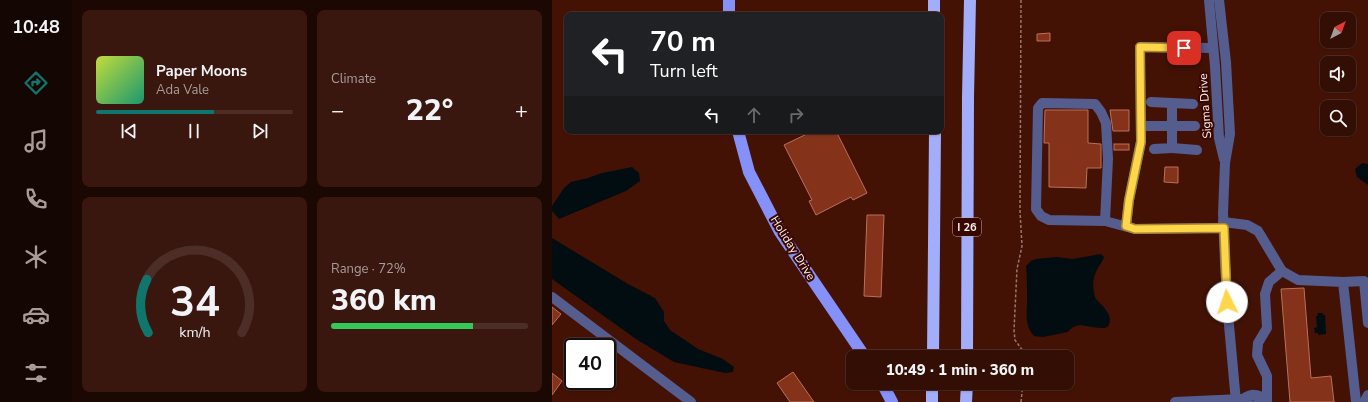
<!DOCTYPE html>
<html lang="en">
<head>
<meta charset="utf-8">
<style>
  :root { --surface:#320e04; --page:#3a170e; --text:#f1f3f6; --muted:#a89c9a; --line:#4d2e26; --accent:#0f766e }
  body { margin:0; font-family:"Nunito Sans",sans-serif; background:var(--page); color:var(--text); height:100vh; display:flex; flex-direction:column; font-size:15px; white-space:nowrap }
  * { box-sizing:border-box; margin:0 }
  p { font-size:13px; color:var(--muted) }
  .icon { flex:none; width:22px; height:22px; fill:none; stroke:currentColor; stroke-width:2; stroke-linecap:round; stroke-linejoin:round }
  .map { position:relative; flex:1; overflow:hidden }
  .panel { display:flex; flex-direction:column; gap:10px; padding:10px; background:#1c0802; width:480px }
  .panel>* { flex:none }
  .top-card { position:absolute; left:12px; top:12px; width:380px; height:122px; border-radius:8px; box-shadow:0 1px 3px #0004,0 0 0 1px var(--line); background:#202124; color:#fff; overflow:hidden }
  .needle { width:26px; rotate:41deg }
  .buttons { position:absolute; left:768px; top:12px; display:grid; gap:8px }
  .buttons a { display:grid; place-items:center; width:36px; height:36px; border-radius:8px; background:var(--surface); box-shadow:0 1px 3px #0004,0 0 0 1px var(--line); font-size:20px }
  .speed { position:absolute; left:12px; top:338px; display:flex; gap:8px; font-size:20px; font-weight:700; text-align:center }
  .speed>* { display:grid; place-content:center; width:52px; height:52px; border-radius:50%; background:var(--surface); box-shadow:0 1px 3px #0004,0 0 0 1px var(--line); line-height:1 }
  .speed .limit { border:2px solid #111; border-radius:6px; background:#fff; color:#111 }
  .pin { position:absolute; display:grid; place-items:center; width:34px; height:34px; color:#fff; margin:-17px; border-radius:8px; box-shadow:0 2px 6px #0006 }
  .me { position:absolute; width:44px; margin:-22px; rotate:356deg; stroke-linejoin:round; filter:drop-shadow(0 0 3px #0008) }
  .turn { display:flex; align-items:center; gap:14px; height:84px; padding:0 20px; font-size:18px }
  .turn .icon { width:52px; height:52px; stroke-width:2.5 }
  .turn b { display:block; font-size:28px; line-height:34px }
  .lanes { display:flex; align-items:center; height:38px; padding:0 20px; background:#0003; justify-content:center; gap:20px; direction:ltr }
  .lanes .off { opacity:.35 }
  .big { font-size:30px; font-weight:800; line-height:1.1 }
  .panel .widget { flex:1; display:flex; flex-direction:column; justify-content:center; gap:6px; min-width:0; padding:0 14px; border-radius:8px; background:var(--page) }
  .panel .dial { align-items:center; gap:0 }
  .dial svg { height:104px; overflow:visible; fill:none; stroke:var(--line); stroke-width:7; stroke-linecap:round; text-anchor:middle }
  .dial text { fill:var(--text); stroke:none }
  .song { display:flex; align-items:center; gap:12px }
  .cover { width:48px; height:48px; border-radius:6px; background:linear-gradient(135deg,hsl(70 70% 55%),hsl(160 70% 35%)) }
  .played { height:4px; border-radius:2px; background:linear-gradient(90deg,var(--accent) 60%,var(--line) 60%) }
  .keys { display:flex; justify-content:space-around; direction:ltr }
  .heat { display:flex; justify-content:space-between; align-items:center; font-size:22px; direction:ltr }
  .charge { height:6px; border-radius:3px; background:linear-gradient(90deg,#34c759 72%,var(--line) 0) }
  .panel .tiles { flex:1; display:grid; gap:10px; grid-template-columns:repeat(2,1fr) }
  .trip { position:absolute; left:294px; top:350px; width:228px; height:40px; border-radius:8px; background:var(--surface); box-shadow:0 1px 3px #0004,0 0 0 1px var(--line); font-weight:800; line-height:40px; text-align:center }
  main { display:flex; flex:1; min-height:0 }
  .tabs { display:flex; flex-direction:column; width:72px; justify-content:space-around; align-items:center; background:#140602; color:var(--muted) }
  .tabs .icon { width:28px; height:28px }
  .tabs .active { color:var(--accent) }
  .tabs b { font-size:18px; color:var(--text) }
  .map>svg:first-child { display:block }
  .water { fill:#010d11 }
  .building { fill:#85321a; stroke:#ba705b }
  .lines { fill:none; stroke-linecap:round; stroke-linejoin:round }
  .path { stroke:#977870; stroke-width:1.5; stroke-dasharray:3 2; stroke-linecap:butt }
  .minor { stroke:#555c8e; stroke-width:10 }
  .major { stroke:#8591f9; stroke-width:12 }
  .highway { stroke:#a2aef9; stroke-width:12 }
  .route-casing { stroke:#a68a30; stroke-width:10 }
  .route { stroke:#ffd54a; stroke-width:7 }
  .labels { text-anchor:middle; dominant-baseline:central; stroke-width:4; stroke-linejoin:round; paint-order:stroke }
  .shield { fill:#380700; stroke:#c0aca8; stroke-width:1 }
  .shield-label { font-size:11px; font-weight:bold; fill:#fbf2f0 }
  .street-label { font-size:12px; fill:#fbf2f0; stroke:#380700 }
</style>
</head>
<body>
<main>
<nav class="tabs">
<b>10:48</b>
<svg class="icon active" aria-label="directions" viewBox="0 0 24 24"><path d="M12 3l9 9-9 9-9-9zM9 14v-3h6M13 9l2 2-2 2"/></svg>
<svg class="icon" aria-label="music" viewBox="0 0 24 24"><path d="M9 18V5l10-2v13"/><circle cx="6" cy="18" r="3"/><circle cx="16" cy="16" r="3"/></svg>
<svg class="icon" aria-label="phone" viewBox="0 0 24 24"><path d="M5 4h4l2 5-3 2q2 4 5 5l2-3 5 2v4C11 20 4 13 5 4z"/></svg>
<svg class="icon" aria-label="climate" viewBox="0 0 24 24"><path d="M12 3v18M4 7l16 10M4 17L20 7"/></svg>
<svg class="icon" aria-label="car" viewBox="0 0 24 24"><path d="M5 17H2v-5l4-1 3-4h7l3 4 3 1v5h-3M9 17h6M6 11h13"/><circle cx="7" cy="17" r="2"/><circle cx="17" cy="17" r="2"/></svg>
<svg class="icon" aria-label="filters" viewBox="0 0 24 24"><path d="M4 7h16M4 17h16"/><circle cx="9" cy="7" r="2"/><circle cx="15" cy="17" r="2"/></svg>
</nav>
<section class="panel">
<div class="tiles">
<div class="widget">
<div class="song"><i class="cover"></i><div><b>Paper Moons</b><p>Ada Vale</p></div></div>
<div class="played"></div>
<div class="keys"><svg class="icon" aria-label="previous" viewBox="0 0 24 24"><path d="M18 5L8 12l10 7zM5 5v14"/></svg><svg class="icon" aria-label="pause" viewBox="0 0 24 24"><path d="M8 5v14M16 5v14"/></svg><svg class="icon" aria-label="next" viewBox="0 0 24 24"><path d="M6 5l10 7-10 7zM19 5v14"/></svg></div>
</div>
<div class="widget"><p>Climate</p>
<div class="heat"><a>−</a><b class="big">22°</b><a>+</a></div>
</div>
<div class="widget dial"><svg viewBox="0 0 100 80">
<path d="M14 69A42 42 0 1 1 86 69"/>
<path d="M14 69A42 42 0 0 1 13 28" stroke="#0f766e"/>
<text x="50" y="56" font-size="32" font-weight="700">34</text>
<text x="50" y="72" font-size="11">km/h</text>
</svg></div>
<div class="widget"><p>Range · 72%</p><b class="big">360 km</b><div class="charge"></div></div>
</div>
</section>
<div class="map">
<svg width="816" height="402" viewBox="0 0 816 402">
  <rect width="100%" height="100%" fill="#431205"/>
  <!-- water -->
  <g class="water">
    <path d="M810 163 816 164V185L805 177 803 169Z"/>
    <path d="M80 167 87 173 88 181 74 191 7 219 0 211V206L12 188 19 182 36 178 50 173Z"/>
    <path d="M0 238 76 284 103 298 112 312V321L118 330 146 349 171 359 182 367 181 372 173 373 122 362 84 339 0 279Z"/>
    <path d="M549 254 552 257C551 261 548 264 546 268 542 274 540 284 542 291 542 294 543 298 545 300 548 304 553 307 555 312 559 317 560 328 551 328 538 329 526 319 516 332L491 337 482 336C471 324 476 309 475 294 475 285 475 275 474 266L479 261 484 259 505 257 520 259Z"/>
    <path d="M765 313H771V315H773L774 334 766 335V333H763L762 328 765 327 764 316H766Z"/>
  </g>
  <!-- building -->
  <g class="building">
    <path d="M498 33V41H485V34Z"/>
    <path d="M493 110H536V143L549 144V168H535L534 188 497 187V143H492Z"/>
    <path d="M558 110H577V131H561Z"/>
    <path d="M261 131H284L315 193 301 200 299 197 264 215 257 201 260 200 232 145Z"/>
    <rect x="562" y="144" width="15" height="6"/>
    <path d="M613 167H626V183L612 182Z"/>
    <path d="M315 215H332L329 297 312 296Z"/>
    <path d="M752 288 759 378 779 376 782 402H738L729 289Z"/>
    <path d="M0 307 9 314 0 325Z"/>
    <path d="M241 372 262 402H238L225 383Z"/>
    <path d="M0 373 10 381 0 395Z"/>
  </g>
  <g class="lines">
    <!-- path -->
    <g class="path">
      <path d="M469 0 468 211 470 246 465 269 462 330 463 340 471 351 473 357"/>
      <path d="M469 402 471 383"/>
    </g>
    <!-- minor -->
    <g class="minor">
      <path d="M657 0 663 66 667 138 672 159"/>
      <path d="M667 0 674 62 678 134 673 163 671 213 673 263 676 314 684 402"/>
      <path d="M599 102 641 104"/>
      <path d="M589 126H643"/>
      <path d="M620 148 645 150"/>
      <path d="M602 149 620 148V103"/>
      <path d="M553 221 556 159 554 123 549 112 543 104 490 103 486 108 484 209 489 216 497 220 553 221 583 229 672 228"/>
      <path d="M671 222 695 225 706 231 730 271 746 280 791 282 804 402"/>
      <path d="M574 226 577 200 589 141 588 47 661 48"/>
      <path d="M791 282 812 281 816 323"/>
      <path d="M0 297 139 402"/>
      <path d="M623 402 689 399"/>
      <path d="M696 402 691 399C700 393 705 394 714 399L706 402"/>
      <path d="M715 402V376L705 355 706 343 715 328 713 294 717 282 730 271"/>
      <path d="M812 402 816 395"/>
    </g>
    <!-- major -->
    <g class="major">
      <path d="M177 15V0"/>
      <path d="M186 131 197 172 228 232 313 357"/>
      <path d="M330 383 340 402"/>
    </g>
    <!-- highway -->
    <g class="highway">
      <path d="M382 0V15"/>
      <path d="M381 357 383 131"/>
      <path d="M415 357 416 97 418 0"/>
      <path d="M380 402V383"/>
      <path d="M414 402 415 383"/>
    </g>
  </g>
  <g class="lines">
    <defs>
      <path id="route" d="M632 48 588 47 589 142 577 200 574 226 583 229 672 228 675 302"/>
    </defs>
    <!-- route casing -->
    <use href="#route" class="route-casing"/>
    <!-- route -->
    <use href="#route" class="route"/>
  </g>
  <g class="labels">
    <!-- shield labels -->
    <rect class="shield" x="401" y="218" width="28" height="18" rx="3"/>
    <g class="shield-label">
      <text x="415" y="227">I 26</text>
    </g>
    <!-- street labels -->
    <g class="street-label">
      <text transform="translate(653 106) rotate(-94)">Sigma Drive</text>
      <text transform="translate(241 248) rotate(58)">Holiday Drive</text>
    </g>
  </g>
</svg>
<div class="buttons">
<a><svg class="needle" viewBox="-14 -14 28 28"><path d="M0-13l5 13h-10z" fill="#e53935"/><path d="M0 13l5-13h-10z" fill="#a89c9a"/></svg></a>
<a><svg class="icon" aria-label="sound" viewBox="0 0 24 24"><path d="M4 9h4l5-4v14l-5-4H4zM17 9q2 3 0 6"/></svg></a>
<a><svg class="icon" aria-label="search" viewBox="0 0 24 24"><circle cx="10" cy="10" r="6"/><path d="M15 15l6 6"/></svg></a>
</div>
<div class="speed"><div class="limit">40</div></div>
<div class="pin" style="left:632px;top:48px;background:#d93025"><svg class="icon" aria-label="arrive" viewBox="0 0 24 24"><path d="M6 21V4h12l-3 4 3 4H6"/></svg></div>
<svg class="me" style="left:675px;top:302px" viewBox="-20 -20 40 40"><circle r="19" fill="#fff"/><path d="M0-13L10 11 0 6-10 11z" fill="#ffd54a"/></svg>
<div class="trip">10:49 · 1 min · 360 m</div>
<div class="top-card">
<div class="turn"><svg class="icon" aria-label="left" viewBox="0 0 24 24"><path d="M17 20v-9H6M10 6l-5 5 5 5"/></svg><div><b>70 m</b>Turn left</div></div>
<div class="lanes"><svg class="icon" aria-label="left" viewBox="0 0 24 24"><path d="M17 20v-9H6M10 6l-5 5 5 5"/></svg><svg class="icon off" aria-label="ahead" viewBox="0 0 24 24"><path d="M12 20V5M6 11l6-6 6 6"/></svg><svg class="icon off" aria-label="right" viewBox="0 0 24 24"><path d="M7 20v-9h11M14 6l5 5-5 5"/></svg></div>
</div>
</div>
</main>
</body>
</html>
